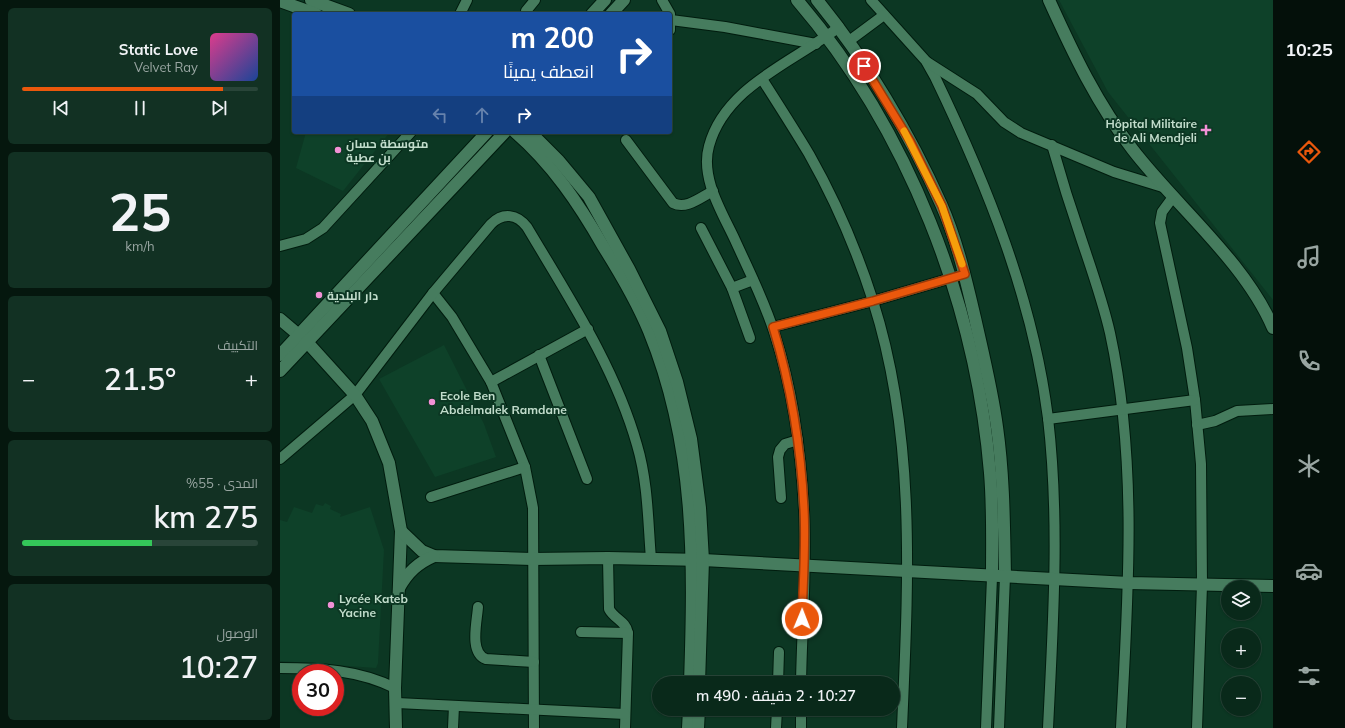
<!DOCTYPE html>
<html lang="ar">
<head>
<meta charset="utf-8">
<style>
  :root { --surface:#09291a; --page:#123123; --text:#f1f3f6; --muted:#99a6a2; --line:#294539; --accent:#ea580c }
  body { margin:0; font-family:Mulish,Cairo,sans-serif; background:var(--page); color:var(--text); direction:rtl; height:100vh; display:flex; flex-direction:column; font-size:15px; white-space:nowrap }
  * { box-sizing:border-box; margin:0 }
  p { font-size:13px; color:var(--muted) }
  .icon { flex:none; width:22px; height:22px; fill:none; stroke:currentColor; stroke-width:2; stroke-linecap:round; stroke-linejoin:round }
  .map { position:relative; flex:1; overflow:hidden; direction:ltr }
  .details { display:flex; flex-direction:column; gap:8px; padding:8px; background:#05170e; width:280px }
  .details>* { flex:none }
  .guide { position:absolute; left:12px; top:12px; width:380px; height:122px; border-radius:4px; box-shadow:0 1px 3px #0004,0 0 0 1px var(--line); direction:rtl; background:#1a4fa0; color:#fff; overflow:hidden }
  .tools { position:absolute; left:941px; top:580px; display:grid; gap:8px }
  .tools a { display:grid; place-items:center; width:40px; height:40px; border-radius:50%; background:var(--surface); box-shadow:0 1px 3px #0004,0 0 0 1px var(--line); font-size:20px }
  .speed { position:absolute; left:12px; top:664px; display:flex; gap:8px; font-size:20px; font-weight:700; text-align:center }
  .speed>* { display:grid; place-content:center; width:52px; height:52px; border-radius:50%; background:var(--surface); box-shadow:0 1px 3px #0004,0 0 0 1px var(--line); line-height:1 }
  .speed .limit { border:6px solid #d22; background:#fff; color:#111 }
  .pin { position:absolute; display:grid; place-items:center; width:34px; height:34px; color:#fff; margin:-17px; border:2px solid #fff; border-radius:50%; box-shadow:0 1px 4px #0007 }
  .me { position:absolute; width:44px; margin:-22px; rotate:1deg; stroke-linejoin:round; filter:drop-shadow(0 0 3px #0008) }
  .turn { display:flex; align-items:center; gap:14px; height:84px; padding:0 12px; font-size:18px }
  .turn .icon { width:52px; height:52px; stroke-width:2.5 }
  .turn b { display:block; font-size:28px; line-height:34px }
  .lanes { display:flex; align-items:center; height:38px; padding:0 12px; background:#0003; justify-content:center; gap:20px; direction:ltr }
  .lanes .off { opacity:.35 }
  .big { font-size:30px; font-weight:600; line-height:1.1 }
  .details .card { flex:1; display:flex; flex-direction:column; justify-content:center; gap:6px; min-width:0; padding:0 14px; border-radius:6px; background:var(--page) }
  .details .dial { align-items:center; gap:0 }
  .dial b { font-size:52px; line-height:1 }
  .song { display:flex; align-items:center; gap:12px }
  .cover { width:48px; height:48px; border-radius:6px; background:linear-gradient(135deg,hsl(330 70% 55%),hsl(220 70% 35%)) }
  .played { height:4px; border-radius:2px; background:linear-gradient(90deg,var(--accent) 85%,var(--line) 85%) }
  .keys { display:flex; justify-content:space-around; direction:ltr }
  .heat { display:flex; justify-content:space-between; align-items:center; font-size:22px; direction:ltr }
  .charge { height:6px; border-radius:3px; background:linear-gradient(90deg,#34c759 55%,var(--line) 0) }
  .trip { position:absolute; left:372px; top:676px; width:248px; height:40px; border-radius:20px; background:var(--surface); box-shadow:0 1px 3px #0004,0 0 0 1px var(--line); font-weight:600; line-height:40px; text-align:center; direction:rtl }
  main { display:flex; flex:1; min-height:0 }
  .tab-bar { display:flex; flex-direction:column; width:72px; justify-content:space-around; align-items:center; background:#04100a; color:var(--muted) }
  .tab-bar .icon { width:28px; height:28px }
  .tab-bar .current { color:var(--accent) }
  .tab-bar b { font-size:18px; color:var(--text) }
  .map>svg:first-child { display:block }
  .built { fill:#0e4129 }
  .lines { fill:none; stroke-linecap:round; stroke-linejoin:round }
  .minor-casing { stroke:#011c0e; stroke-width:12 }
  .tertiary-casing { stroke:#011c0e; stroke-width:14 }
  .secondary-casing { stroke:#011c0e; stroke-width:14 }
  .minor { stroke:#467c5e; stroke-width:10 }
  .tertiary { stroke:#467c5e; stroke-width:12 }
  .secondary { stroke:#467c5e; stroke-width:12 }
  .route-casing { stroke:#983908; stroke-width:10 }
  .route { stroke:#ea580c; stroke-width:7 }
  .slow { stroke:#f59e0b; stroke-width:7 }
  .poi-dot { fill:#f291d6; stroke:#0c3723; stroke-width:1.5 }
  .labels { text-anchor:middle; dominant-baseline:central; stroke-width:4; stroke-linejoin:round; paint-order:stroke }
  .poi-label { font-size:12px; font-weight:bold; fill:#c1dccb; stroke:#0c3723; text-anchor:start }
</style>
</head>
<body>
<main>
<nav class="tab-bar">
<b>10:25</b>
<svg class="icon current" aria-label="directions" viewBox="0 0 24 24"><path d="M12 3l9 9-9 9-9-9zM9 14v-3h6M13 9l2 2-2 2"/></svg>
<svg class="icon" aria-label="music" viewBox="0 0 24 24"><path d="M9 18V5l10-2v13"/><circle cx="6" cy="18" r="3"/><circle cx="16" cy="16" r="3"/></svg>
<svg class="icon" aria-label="phone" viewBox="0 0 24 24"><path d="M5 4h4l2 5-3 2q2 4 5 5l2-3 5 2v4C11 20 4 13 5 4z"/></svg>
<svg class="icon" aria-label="climate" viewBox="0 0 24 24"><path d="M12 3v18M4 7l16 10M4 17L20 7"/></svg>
<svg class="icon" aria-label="car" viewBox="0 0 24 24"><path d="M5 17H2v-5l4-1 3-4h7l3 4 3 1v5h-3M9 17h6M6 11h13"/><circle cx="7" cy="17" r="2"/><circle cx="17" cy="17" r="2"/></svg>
<svg class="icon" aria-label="filters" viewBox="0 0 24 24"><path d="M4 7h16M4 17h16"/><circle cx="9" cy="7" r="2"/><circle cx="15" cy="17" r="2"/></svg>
</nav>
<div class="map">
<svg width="993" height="728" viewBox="0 0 993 728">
  <rect width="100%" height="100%" fill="#0c3723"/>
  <!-- built -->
  <g class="built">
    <path d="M779 0H993V300L828 92Z"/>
    <path d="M26 132H110L63 191 16 168Z"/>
    <path d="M164 345 204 424 216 457 155 477 99 379Z"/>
    <path d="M45 503 51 506 50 509 61 514 60 517 90 507 104 550 98 663 96 668 0 661V520L7 522 14 507 32 513 36 504 43 506Z"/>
  </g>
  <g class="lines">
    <defs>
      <g id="minor">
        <path d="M382 0 390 14V30"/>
        <path d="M591 0 646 61 655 77C707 185 753 299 768 418 780 521 773 625 768 728"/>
        <path d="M246 11 255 0"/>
        <path d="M180 14 187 0"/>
        <path d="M391 20 445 27 536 44"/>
        <path d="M569 41 604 15"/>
        <path d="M647 62 697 94 724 122 741 133 834 172 886 188"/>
        <path d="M482 79C498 104 514 129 529 154 555 200 577 251 593 301 637 439 628 585 622 728"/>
        <path d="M346 140 393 203C406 210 421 197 433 191"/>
        <path d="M772 145C781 177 791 209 802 241 812 271 823 302 830 333 858 462 848 598 841 728"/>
        <path d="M893 197 882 212 880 223 907 348 915 400 921 464 922 585 917 728"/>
        <path d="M421 228 452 288"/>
        <path d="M0 246 26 239 43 228 131 132"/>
        <path d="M153 293 172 317 211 382 245 467 253 508 254 728"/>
        <path d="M493 327 593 301 685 274"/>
        <path d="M470 338 452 288 473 280"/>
        <path d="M259 355 307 479"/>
        <path d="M211 382 308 329"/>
        <path d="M768 419 915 400"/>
        <path d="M917 425 935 421 957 411 993 409"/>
        <path d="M0 459 75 395 153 293 211 224C223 212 237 214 247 227 288 296 335 367 357 445 368 482 368 522 371 559"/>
        <path d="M151 497 245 467"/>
        <path d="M501 498 498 457 500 450 505 444 518 440"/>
        <path d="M328 558 329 609C334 619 346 621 348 633L345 728"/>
        <path d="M198 607C197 622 189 653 206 659L254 662"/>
        <path d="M301 632 348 633"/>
        <path d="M0 668C40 668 79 670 115 688"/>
        <path d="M498 683 499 652"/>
        <path d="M521 683C522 625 527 567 524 510 521 451 513 391 495 335 485 302 469 271 455 240 442 212 420 178 429 146 445 86 514 62 559 27"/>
        <path d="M117 703 345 714"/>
        <path d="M173 728 174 706"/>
        <path d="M496 728 497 709"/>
        <path d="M521 728V709"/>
        <path d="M706 728 712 577"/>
        <path d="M719 728 725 576"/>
      </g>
      <g id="tertiary">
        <path d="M31 0 69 14"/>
        <path d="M517 0C628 129 696 304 710 473 713 508 712 542 712 577"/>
        <path d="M537 0C586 60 630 134 661 204 677 240 686 280 695 318 703 354 712 390 717 427 724 477 724 527 725 576"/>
        <path d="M0 1 36 14"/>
        <path d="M0 319 27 342 75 395 92 421 109 463 121 531 115 688 116 728"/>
        <path d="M121 531 142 551 154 556 252 559 328 558 423 560 849 583 993 586"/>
        <path d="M119 588C128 572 138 563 154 556"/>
      </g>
      <g id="secondary">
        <path d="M769 0C793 53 817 104 853 150 897 207 965 262 993 328"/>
        <path d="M312 14 325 0"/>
        <path d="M331 14 344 0"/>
        <path d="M235 132C272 164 299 204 323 246 340 273 357 302 369 331 416 446 414 562 410 683"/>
        <path d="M250 132 279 161 309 197 349 269 380 331 397 382 411 439 420 508 423 560 419 683"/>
        <path d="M0 355 207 132"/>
        <path d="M0 371 225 132"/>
        <path d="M408 728 409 709"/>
        <path d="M418 728 419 709"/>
      </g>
    </defs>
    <!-- minor casing -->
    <use href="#minor" class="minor-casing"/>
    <!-- tertiary casing -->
    <use href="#tertiary" class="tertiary-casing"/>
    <!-- secondary casing -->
    <use href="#secondary" class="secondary-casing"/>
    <!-- minor -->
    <use href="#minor" class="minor"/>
    <!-- tertiary -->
    <use href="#tertiary" class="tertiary"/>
    <!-- secondary -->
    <use href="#secondary" class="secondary"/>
  </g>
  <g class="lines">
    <defs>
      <path id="route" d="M522 619C523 583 526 546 524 509 521 448 511 386 493 327L593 301 685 274 662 206 630 141 584 66"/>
    </defs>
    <!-- route casing -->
    <use href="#route" class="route-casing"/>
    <!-- route -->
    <use href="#route" class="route"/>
    <!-- slow -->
    <path class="slow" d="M624 131 662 206 682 264"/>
  </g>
  <!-- markers -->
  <g class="poi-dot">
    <path d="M924 124h4v4h4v4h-4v4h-4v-4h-4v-4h4z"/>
    <circle cx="58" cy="150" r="4"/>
    <circle cx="39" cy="295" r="4"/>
    <circle cx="152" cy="402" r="4"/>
    <circle cx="51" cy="605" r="4"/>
  </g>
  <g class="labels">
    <!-- poi labels -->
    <g class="poi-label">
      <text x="917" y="123" text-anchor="end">Hôpital Militaire<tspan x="917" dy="14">de Ali Mendjeli</tspan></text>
      <text x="66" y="143">متوسطة حسان<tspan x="66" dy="14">بن عطية</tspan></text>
      <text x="47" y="295">دار البلدية</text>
      <text x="160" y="395">Ecole Ben<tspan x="160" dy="14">Abdelmalek Ramdane</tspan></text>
      <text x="59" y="598">Lycée Kateb<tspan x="59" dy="14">Yacine</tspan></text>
    </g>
  </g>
</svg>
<div class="tools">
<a><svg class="icon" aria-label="layers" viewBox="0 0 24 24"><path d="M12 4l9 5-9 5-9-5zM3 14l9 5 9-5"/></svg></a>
<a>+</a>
<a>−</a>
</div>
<div class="speed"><div class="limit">30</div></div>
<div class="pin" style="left:584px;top:66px;background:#d93025"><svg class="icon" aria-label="arrive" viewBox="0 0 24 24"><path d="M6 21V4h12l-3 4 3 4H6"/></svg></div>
<svg class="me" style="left:522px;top:619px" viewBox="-20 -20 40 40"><circle r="17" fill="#ea580c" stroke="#fff" stroke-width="3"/><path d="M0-11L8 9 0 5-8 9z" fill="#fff"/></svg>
<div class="trip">10:27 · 2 دقيقة · 490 m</div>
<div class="guide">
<div class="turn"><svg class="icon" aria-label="right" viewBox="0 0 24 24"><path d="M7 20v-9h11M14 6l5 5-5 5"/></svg><div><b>200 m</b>انعطف يمينًا</div></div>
<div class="lanes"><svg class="icon off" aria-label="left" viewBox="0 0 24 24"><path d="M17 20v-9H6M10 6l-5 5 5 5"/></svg><svg class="icon off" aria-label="ahead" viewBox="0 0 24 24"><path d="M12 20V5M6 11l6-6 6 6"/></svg><svg class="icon" aria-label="right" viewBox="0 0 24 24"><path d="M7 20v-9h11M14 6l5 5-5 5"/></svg></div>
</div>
</div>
<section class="details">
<div class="card">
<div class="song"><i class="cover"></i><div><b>Static Love</b><p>Velvet Ray</p></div></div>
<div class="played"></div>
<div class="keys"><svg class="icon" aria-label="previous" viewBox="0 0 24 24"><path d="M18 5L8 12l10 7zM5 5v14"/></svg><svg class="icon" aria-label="pause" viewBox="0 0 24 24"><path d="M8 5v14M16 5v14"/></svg><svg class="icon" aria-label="next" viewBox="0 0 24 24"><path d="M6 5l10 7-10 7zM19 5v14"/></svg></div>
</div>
<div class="card dial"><b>25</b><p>km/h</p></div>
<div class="card"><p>التكييف</p>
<div class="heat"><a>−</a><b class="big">21.5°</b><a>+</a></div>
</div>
<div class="card"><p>المدى · 55%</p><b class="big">275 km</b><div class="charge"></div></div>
<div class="card"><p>الوصول</p><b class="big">10:27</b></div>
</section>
</main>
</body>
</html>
